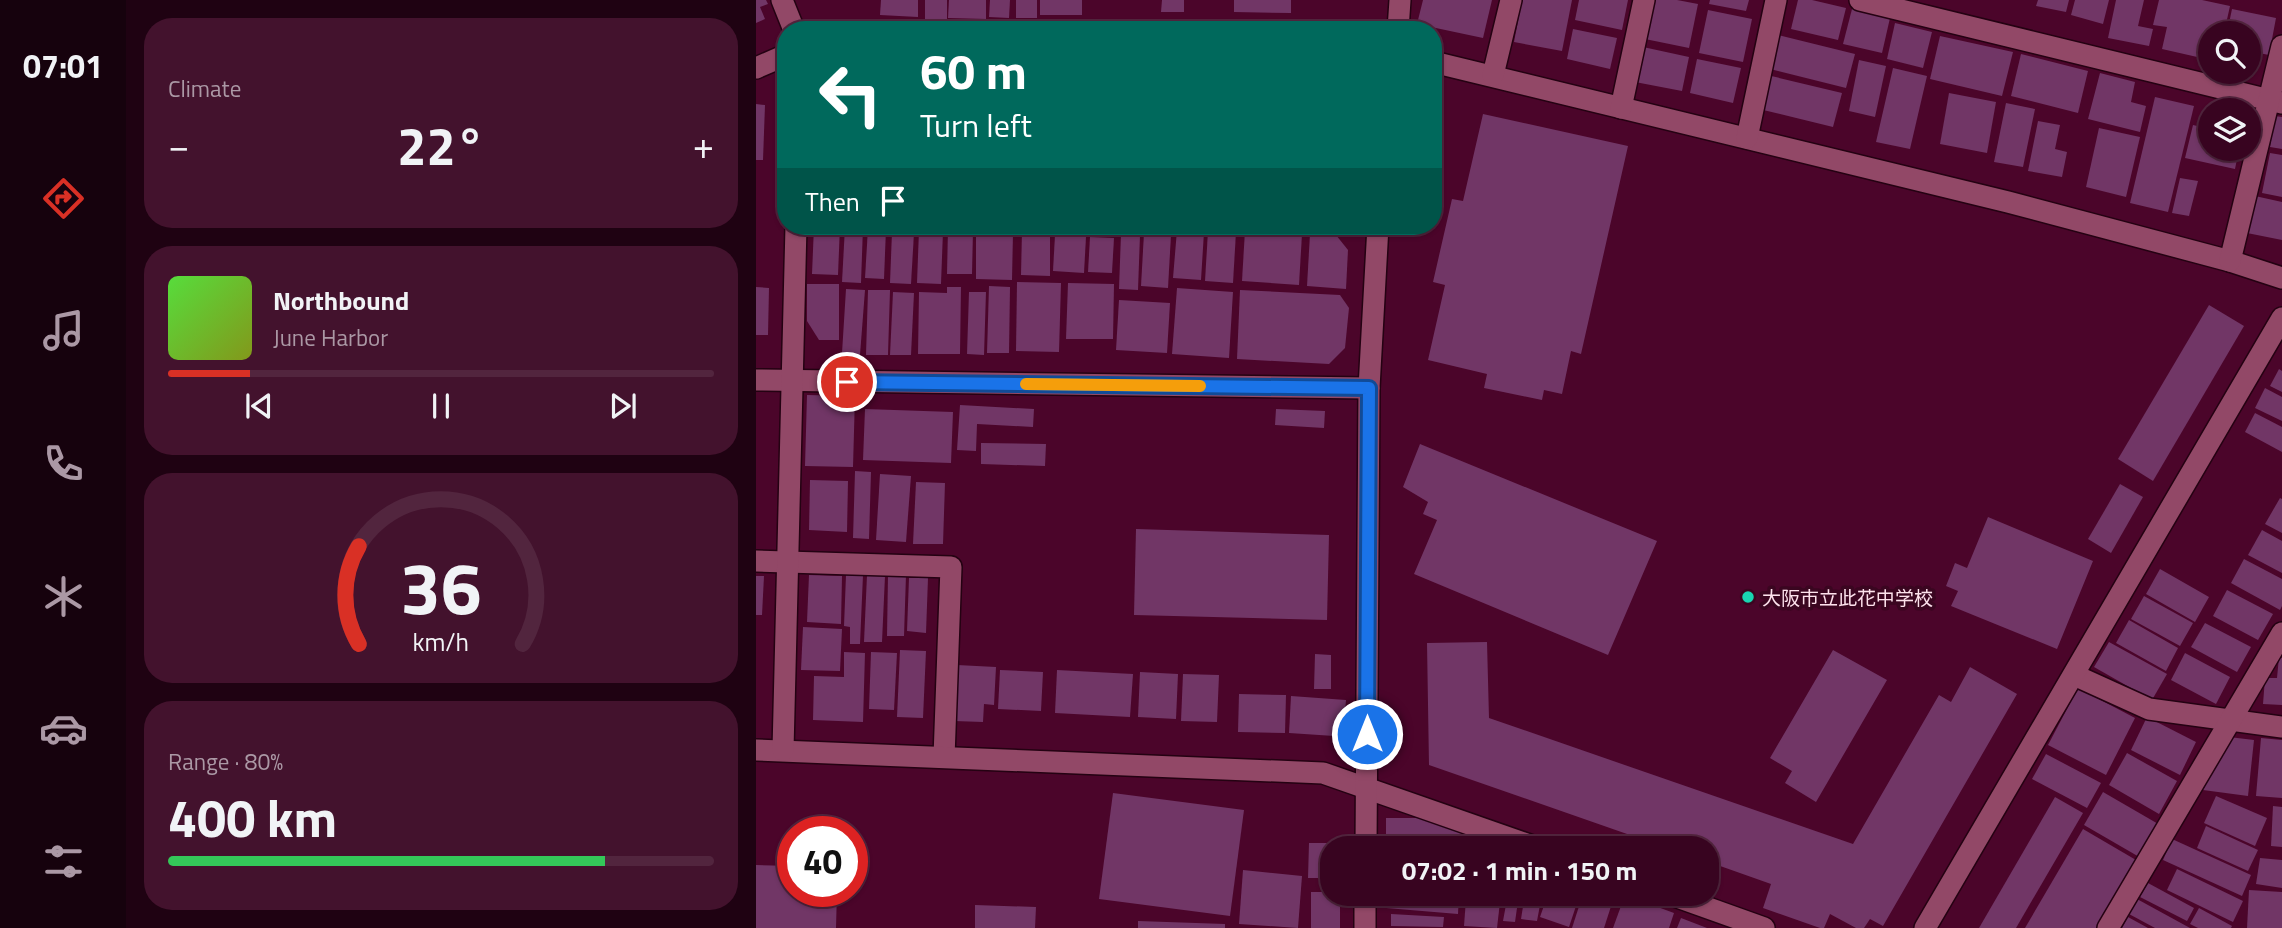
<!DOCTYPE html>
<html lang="en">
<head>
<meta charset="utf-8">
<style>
  :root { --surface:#380420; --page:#43122d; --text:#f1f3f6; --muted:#ab98a5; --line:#52253e; --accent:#d93025 }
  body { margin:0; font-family:"Titillium Web","Noto Sans JP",sans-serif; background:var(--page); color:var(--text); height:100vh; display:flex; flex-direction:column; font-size:26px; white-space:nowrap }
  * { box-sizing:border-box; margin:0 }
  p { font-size:23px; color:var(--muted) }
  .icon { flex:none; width:38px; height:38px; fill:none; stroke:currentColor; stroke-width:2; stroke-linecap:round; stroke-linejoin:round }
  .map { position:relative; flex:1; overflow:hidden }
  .details { display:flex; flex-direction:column; gap:18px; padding:18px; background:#1f0212; width:630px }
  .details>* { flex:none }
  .hud { position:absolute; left:21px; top:21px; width:665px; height:214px; border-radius:28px; box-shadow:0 2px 5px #0004,0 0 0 2px var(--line); background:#00695c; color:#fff; overflow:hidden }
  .controls { position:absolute; left:1442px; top:21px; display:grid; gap:14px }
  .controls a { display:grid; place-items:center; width:63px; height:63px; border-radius:50%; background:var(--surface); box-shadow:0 2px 5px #0004,0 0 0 2px var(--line); font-size:35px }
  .speed { position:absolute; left:21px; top:816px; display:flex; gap:14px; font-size:35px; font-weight:700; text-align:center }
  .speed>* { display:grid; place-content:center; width:91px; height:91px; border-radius:50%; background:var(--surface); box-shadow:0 2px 5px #0004,0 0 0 2px var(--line); line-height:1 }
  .speed .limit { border:10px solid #d22; background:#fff; color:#111 }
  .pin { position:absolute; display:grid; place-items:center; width:60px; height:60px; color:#fff; margin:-30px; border:4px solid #fff; border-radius:50%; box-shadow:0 2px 7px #0007 }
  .me { position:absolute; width:77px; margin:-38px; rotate:0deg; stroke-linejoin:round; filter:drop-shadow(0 0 5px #0008) }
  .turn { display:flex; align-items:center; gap:24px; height:147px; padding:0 28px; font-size:32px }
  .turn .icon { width:91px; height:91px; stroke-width:2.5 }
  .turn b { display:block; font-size:49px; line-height:60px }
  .then { display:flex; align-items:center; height:66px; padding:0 28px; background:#0003; gap:14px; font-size:26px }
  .big { font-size:52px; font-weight:700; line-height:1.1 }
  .details .card { flex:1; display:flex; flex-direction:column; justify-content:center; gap:10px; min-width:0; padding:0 24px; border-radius:28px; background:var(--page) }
  .details .dial { align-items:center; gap:0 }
  .dial svg { height:182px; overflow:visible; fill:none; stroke:var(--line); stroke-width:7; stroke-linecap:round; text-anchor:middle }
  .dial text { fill:var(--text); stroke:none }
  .song { display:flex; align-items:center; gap:21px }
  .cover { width:84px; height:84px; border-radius:10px; background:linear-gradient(135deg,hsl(110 70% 55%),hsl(70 70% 35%)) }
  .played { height:7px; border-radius:4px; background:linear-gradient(90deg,var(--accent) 15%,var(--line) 15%) }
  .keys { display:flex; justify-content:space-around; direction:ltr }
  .heat { display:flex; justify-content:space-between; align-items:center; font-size:38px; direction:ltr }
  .charge { height:10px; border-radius:5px; background:linear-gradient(90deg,#34c759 80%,var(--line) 0) }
  .trip { position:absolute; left:564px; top:836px; width:399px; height:70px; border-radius:28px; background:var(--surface); box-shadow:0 2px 5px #0004,0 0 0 2px var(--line); font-weight:700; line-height:70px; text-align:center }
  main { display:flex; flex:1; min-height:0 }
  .tab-bar { display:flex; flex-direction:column; width:126px; justify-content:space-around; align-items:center; background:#16020d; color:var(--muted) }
  .tab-bar .icon { width:49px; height:49px }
  .tab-bar .on { color:var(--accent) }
  .tab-bar b { font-size:32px; color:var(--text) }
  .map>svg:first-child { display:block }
  .building { fill:#713666 }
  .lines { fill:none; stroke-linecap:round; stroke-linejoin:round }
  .minor-casing { stroke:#240212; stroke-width:24 }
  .minor { stroke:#924867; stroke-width:21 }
  .route-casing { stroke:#114b97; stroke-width:18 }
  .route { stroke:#1a73e8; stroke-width:12 }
  .slow { stroke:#f59e0b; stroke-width:12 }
  .poi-dot { fill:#19d5b2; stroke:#3a0620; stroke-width:2.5 }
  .labels { text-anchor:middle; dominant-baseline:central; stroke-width:7; stroke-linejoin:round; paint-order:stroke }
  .poi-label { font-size:19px; fill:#fde2ec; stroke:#3a0620; text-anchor:start }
</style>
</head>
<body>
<main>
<nav class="tab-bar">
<b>07:01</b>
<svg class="icon on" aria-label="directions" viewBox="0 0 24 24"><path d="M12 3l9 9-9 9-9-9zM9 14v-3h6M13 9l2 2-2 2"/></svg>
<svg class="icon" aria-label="music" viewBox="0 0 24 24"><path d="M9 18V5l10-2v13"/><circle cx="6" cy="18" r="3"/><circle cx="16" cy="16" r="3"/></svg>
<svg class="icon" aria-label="phone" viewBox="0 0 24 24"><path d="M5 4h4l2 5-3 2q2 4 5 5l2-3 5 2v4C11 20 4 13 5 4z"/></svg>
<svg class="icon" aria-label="climate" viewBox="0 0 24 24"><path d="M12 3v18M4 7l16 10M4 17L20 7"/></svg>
<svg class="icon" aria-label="car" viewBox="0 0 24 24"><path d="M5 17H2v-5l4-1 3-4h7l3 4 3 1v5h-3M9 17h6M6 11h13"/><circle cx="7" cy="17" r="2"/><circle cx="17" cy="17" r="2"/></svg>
<svg class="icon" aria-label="filters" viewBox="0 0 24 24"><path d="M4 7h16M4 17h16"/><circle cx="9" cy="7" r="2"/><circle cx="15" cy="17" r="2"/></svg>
</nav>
<section class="details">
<div class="card"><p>Climate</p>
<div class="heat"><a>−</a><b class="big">22°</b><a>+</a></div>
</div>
<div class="card">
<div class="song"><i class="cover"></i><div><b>Northbound</b><p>June Harbor</p></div></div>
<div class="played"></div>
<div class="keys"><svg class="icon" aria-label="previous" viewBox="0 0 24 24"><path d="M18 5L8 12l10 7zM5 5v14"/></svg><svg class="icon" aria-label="pause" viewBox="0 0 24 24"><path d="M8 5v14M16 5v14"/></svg><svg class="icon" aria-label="next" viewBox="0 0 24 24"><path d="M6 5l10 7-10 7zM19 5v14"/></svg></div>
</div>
<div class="card dial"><svg viewBox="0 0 100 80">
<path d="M14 69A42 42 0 1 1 86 69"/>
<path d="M14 69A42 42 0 0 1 14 26" stroke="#d93025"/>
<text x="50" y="56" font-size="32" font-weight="700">36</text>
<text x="50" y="72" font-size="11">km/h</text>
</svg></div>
<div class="card"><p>Range · 80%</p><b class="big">400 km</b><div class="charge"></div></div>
</section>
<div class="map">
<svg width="1526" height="928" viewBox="0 0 1526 928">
  <rect width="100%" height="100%" fill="#4b052a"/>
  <!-- building -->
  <g class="building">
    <path d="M0 0H10L12 4 4 7 9 19 0 23Z"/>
    <path d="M125 0H162V17L124 15Z"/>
    <path d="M169 0H191V21L169 20Z"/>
    <path d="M193 0H230V19L192 18Z"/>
    <path d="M234 0H254L253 18 233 17Z"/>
    <rect x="260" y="0" width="21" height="18"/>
    <rect x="284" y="0" width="42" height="15"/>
    <path d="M406 0H428V12H405Z"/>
    <path d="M478 0H535V13L478 12Z"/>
    <path d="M667 0H736L727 38 661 24Z"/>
    <path d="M766 0H816L806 51 758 42Z"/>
    <path d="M823 0H872L866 30 819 20Z"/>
    <path d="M897 0H921L942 4 933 48 889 39Z"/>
    <path d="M954 0H993L990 11 953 4Z"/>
    <path d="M1042 0H1056L1090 8 1082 40 1035 29Z"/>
    <path d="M1282 0H1313L1310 12 1280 6Z"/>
    <path d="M1319 0H1353L1347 24 1315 15Z"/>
    <path d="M1360 0H1388L1382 26 1397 29 1393 46 1352 38Z"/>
    <path d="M1403 0H1446L1474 6 1468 33H1454V56L1450 59 1406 49 1411 27 1397 25Z"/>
    <path d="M1096 9 1134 18 1126 53 1087 44Z"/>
    <path d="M1476 9 1520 18 1513 55 1493 51V33H1471Z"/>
    <path d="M952 10 996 19 987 62 943 53Z"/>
    <path d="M1139 23 1176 32 1167 68 1131 59Z"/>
    <path d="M817 29 861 38 854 69 811 59Z"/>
    <path d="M1022 35 1099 54 1090 88 1014 69Z"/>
    <path d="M1184 36 1257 52 1246 96 1174 79Z"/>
    <path d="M887 47 933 57 926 91 879 82Z"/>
    <path d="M1265 54 1332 71 1322 113 1255 96Z"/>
    <path d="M941 59 985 68 977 103 934 93Z"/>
    <path d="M1103 60 1130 66 1119 117 1093 111Z"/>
    <path d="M1137 68 1171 76 1154 149 1120 142Z"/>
    <path d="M1344 73 1379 82 1375 102 1390 106 1384 132 1332 119Z"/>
    <path d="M1011 75 1086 93 1077 127 1003 109Z"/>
    <path d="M1193 93 1240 102 1231 153 1184 144Z"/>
    <path d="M1399 97 1438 106 1412 212 1374 203Z"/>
    <path d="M1250 103 1279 109 1267 167 1238 162Z"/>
    <path d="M0 104 9 105 7 160H0Z"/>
    <path d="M727 114 872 146 825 354 815 351 806 394 788 390 786 400 728 388 731 374 672 360 689 285 677 282 696 199 707 201Z"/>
    <path d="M1519 116 1526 117V149L1514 147Z"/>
    <path d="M1282 121 1304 125 1299 149 1311 152 1306 177 1272 171Z"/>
    <path d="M1437 125 1454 129V149H1483L1479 169 1429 158Z"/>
    <path d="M1343 128 1384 137 1370 197 1330 187Z"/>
    <path d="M1514 153 1526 155V197L1506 193Z"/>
    <path d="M1424 178 1442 181 1433 216 1416 213Z"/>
    <path d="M1499 196 1526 202V240L1491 233Z"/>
    <path d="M58 226H84L82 275 56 274Z"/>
    <path d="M89 227H107L105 283 86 282Z"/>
    <path d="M112 228 130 229 128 279 109 278Z"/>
    <path d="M192 228 217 230 216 274H191Z"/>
    <path d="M163 230 187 231 185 284 161 283Z"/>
    <path d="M266 230H294V276L265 275Z"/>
    <path d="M421 230 448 232 445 280 417 278Z"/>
    <path d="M489 230 546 234 543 285 486 281Z"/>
    <path d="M452 231 480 232 477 283 449 281Z"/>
    <path d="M136 232 158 233 155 284 134 283Z"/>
    <path d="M220 232 257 233 256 280 220 279Z"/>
    <path d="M388 233 415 235 412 288 385 286Z"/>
    <path d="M365 234 384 235 382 290 363 289Z"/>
    <path d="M554 234 580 235 592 250 590 289 551 286Z"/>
    <path d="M299 235 330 237 328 273 297 271Z"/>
    <path d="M334 237 358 238 356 273 332 272Z"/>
    <path d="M261 282 305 283 303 352 260 351Z"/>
    <path d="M312 283 358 284 357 339H310Z"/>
    <path d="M51 284H83V340H63L51 321Z"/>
    <path d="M233 286 254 287 253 353H231Z"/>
    <path d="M0 287 13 288 12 335H0Z"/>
    <path d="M191 287H205L204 354H162L163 292 191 293Z"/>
    <path d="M421 288 477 292 473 358 416 354Z"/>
    <path d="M90 289 109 290 104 355 86 353Z"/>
    <path d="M112 290H134L132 355H110Z"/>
    <path d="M484 290 584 295 593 308 589 348 573 364 481 359Z"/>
    <path d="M137 292 158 293 155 355H134Z"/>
    <path d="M213 292H230L228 355 211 354Z"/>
    <path d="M363 300 414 303 411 353 360 350Z"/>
    <path d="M1453 305 1488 326 1397 481 1362 459Z"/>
    <path d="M1523 369 1526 371V392L1514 386Z"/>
    <path d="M1509 388 1526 397V421L1499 408Z"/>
    <path d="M51 395 99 396 97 467 49 466Z"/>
    <path d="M204 405 278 409 277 427 221 424 220 451 201 450Z"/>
    <path d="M109 409 197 412 195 463 107 460Z"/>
    <path d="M520 409 569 411 568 428 519 425Z"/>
    <path d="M1499 413 1526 427V452L1489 432Z"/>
    <path d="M225 443 290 444 289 466 225 464Z"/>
    <path d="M664 444 901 541 852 655 658 574 681 520 667 514 672 502 647 487Z"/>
    <path d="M99 471 115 472 113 539 97 538Z"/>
    <path d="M124 474 155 476 150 542 120 540Z"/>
    <path d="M54 480 92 481 91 532 53 530Z"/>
    <path d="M160 482 189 483 187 544H157Z"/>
    <path d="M1364 484 1387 497 1355 553 1332 539Z"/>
    <path d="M1524 498 1526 499V533L1509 524Z"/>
    <path d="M1232 517 1337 561 1301 649 1195 606 1202 591 1190 586 1199 563 1211 568Z"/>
    <path d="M380 529 573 535 571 620 378 615Z"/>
    <path d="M1506 530 1526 541V573L1492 555Z"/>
    <path d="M1488 559 1526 579V606L1524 610 1475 583Z"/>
    <path d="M1404 569 1453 597 1439 622 1390 594Z"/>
    <path d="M53 575 86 576 85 624 51 622Z"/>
    <path d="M90 575H107L104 644H94V627L88 626Z"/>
    <path d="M111 575 129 576 126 642H108Z"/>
    <path d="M132 575H150L148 636H131Z"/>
    <path d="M0 576H8L6 615H0Z"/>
    <path d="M153 578H172L170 633 151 631Z"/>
    <path d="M1471 590 1517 614 1502 640 1457 616Z"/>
    <path d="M1388 596 1437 623 1424 646 1375 619Z"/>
    <path d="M1373 620 1422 648 1410 671 1360 643Z"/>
    <path d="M1449 623 1495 647 1481 672 1435 647Z"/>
    <path d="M47 627 86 629 84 671 45 670Z"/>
    <path d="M731 642 733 718 1097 844 1183 695 1195 702 1214 667 1261 694 1127 926 1114 919 1108 928H1100L1074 914 1068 928H1064L1007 908 1015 884 950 861V849H914L673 765 671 643Z"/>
    <path d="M1353 642 1411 674 1396 700 1338 667Z"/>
    <path d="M144 650 170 651 167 718 141 717Z"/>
    <path d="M1077 650 1131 680 1060 802 1029 783 1036 771 1014 758Z"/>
    <path d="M88 652 109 653 107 722 57 720 58 676 88 677Z"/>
    <path d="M115 652 141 653 138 710 113 709Z"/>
    <path d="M1429 653 1474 677 1460 704 1415 680Z"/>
    <path d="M559 654 575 655V689H558Z"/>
    <path d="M1523 657 1526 658V705L1507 704 1509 678H1521Z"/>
    <path d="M201 665 240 667 238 705 228 704 227 722 198 721Z"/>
    <path d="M244 670 287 672 285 711 242 709Z"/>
    <path d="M301 670 377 674 374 717 299 713Z"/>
    <path d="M384 672 422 674 420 719 382 717Z"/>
    <path d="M427 674 463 675 461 722 425 721Z"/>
    <path d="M1322 688 1379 718 1350 775 1292 745Z"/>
    <path d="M483 694 530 695 529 733 482 732Z"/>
    <path d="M535 696 590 700 588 724 578 736 533 733Z"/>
    <path d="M1391 717 1440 742 1424 775 1375 750Z"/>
    <path d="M1473 737 1498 740 1492 796 1447 790Z"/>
    <path d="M1505 738 1526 740V798L1500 796Z"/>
    <path d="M1371 753 1421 781 1403 814 1353 785Z"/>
    <path d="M1290 754 1345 783 1331 808 1276 779Z"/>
    <path d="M1347 792 1404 825 1385 858 1328 825Z"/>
    <path d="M357 793 488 810 474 916 343 899Z"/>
    <path d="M1460 796 1511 818 1499 846 1448 823Z"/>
    <path d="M1299 797 1327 813 1260 928H1223Z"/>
    <path d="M1517 806 1526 807V847L1515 846Z"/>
    <path d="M630 818H664L709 834V846H630Z"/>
    <path d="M1450 826 1502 850 1492 871 1441 848Z"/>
    <path d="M1327 829 1380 860 1340 928H1269Z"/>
    <path d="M1416 839 1495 875 1486 896 1407 860Z"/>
    <path d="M553 843H589V849H576V878H552Z"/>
    <path d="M1504 858 1526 860V888L1500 884Z"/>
    <path d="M0 865 37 866V891H81L80 928H0Z"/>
    <path d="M1421 869 1487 901 1477 922 1411 890Z"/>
    <path d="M487 870 546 876 542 928 483 924Z"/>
    <path d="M1392 883 1438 908 1431 921 1384 897Z"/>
    <path d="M1493 890 1526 892V928H1491Z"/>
    <path d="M555 892H576V894H584V928H555Z"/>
    <path d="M631 894H703L702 914 630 908Z"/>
    <path d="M739 894H763L759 922 747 921 751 899 739 897Z"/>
    <path d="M769 894H786L781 921 765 919Z"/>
    <path d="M792 894H824L813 927 784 917Z"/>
    <path d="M827 894H859L848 928H816Z"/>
    <path d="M869 895 918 913 913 928H857Z"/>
    <path d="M710 899 744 902 741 928 708 926Z"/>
    <path d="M1381 899 1434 928H1399L1373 914Z"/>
    <path d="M219 905 280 907 279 928H219Z"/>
    <path d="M1443 908 1476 926 1475 928H1442L1434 924Z"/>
    <path d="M635 914 688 917 687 927 635 926Z"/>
    <path d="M1372 917 1392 928H1366Z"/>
    <path d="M925 918 951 928H921Z"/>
    <path d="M382 921 469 924V928H382Z"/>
  </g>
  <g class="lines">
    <defs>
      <g id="minor">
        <path d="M26 0 38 30"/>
        <path d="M1104 0 1526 103"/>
        <path d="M642 30 644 0"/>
        <path d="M677 62 1252 202 1474 261 1526 278"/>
        <path d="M0 68 30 55"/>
        <path d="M737 75 755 0"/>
        <path d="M865 108 888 0"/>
        <path d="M991 138 1020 0"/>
        <path d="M1474 261 1526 46"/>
        <path d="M0 380 613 388"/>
        <path d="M0 561 195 567 188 757"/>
        <path d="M1318 675 1393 709 1526 727"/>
        <path d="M0 750 567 773 785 849"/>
        <path d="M27 750 40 226"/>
        <path d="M610 849 613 388 622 226"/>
        <path d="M913 894 1008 928"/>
        <path d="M609 928V894"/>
        <path d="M1169 928 1526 318"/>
        <path d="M1352 928 1526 633"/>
      </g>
    </defs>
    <!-- minor casing -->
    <use href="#minor" class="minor-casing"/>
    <!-- minor -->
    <use href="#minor" class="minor"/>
  </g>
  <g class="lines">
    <defs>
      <path id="route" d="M91 382 613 388 611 734"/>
    </defs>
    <!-- route casing -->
    <use href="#route" class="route-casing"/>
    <!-- route -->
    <use href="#route" class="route"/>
    <!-- slow -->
    <path class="slow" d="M270 384 444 386"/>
  </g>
  <!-- markers -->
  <circle class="poi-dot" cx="992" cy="597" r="7"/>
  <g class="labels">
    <!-- poi labels -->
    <g class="poi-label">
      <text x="1006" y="597">大阪市立此花中学校</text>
    </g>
  </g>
</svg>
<div class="controls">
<a><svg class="icon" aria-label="search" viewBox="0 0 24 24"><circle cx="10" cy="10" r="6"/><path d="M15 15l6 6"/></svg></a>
<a><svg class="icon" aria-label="layers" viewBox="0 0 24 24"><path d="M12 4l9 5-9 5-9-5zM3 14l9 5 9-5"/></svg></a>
</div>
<div class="speed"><div class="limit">40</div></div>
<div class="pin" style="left:91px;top:382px;background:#d93025"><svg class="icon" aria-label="arrive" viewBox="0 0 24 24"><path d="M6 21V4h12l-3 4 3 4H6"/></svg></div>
<svg class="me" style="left:611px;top:734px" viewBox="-20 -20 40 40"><circle r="17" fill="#1a73e8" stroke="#fff" stroke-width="3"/><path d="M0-11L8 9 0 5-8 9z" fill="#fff"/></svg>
<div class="trip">07:02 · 1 min · 150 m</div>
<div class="hud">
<div class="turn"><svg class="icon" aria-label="left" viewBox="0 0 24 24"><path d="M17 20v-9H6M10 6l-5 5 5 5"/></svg><div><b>60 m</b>Turn left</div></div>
<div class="then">Then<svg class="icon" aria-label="arrive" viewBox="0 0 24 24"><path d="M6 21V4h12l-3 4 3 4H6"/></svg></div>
</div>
</div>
</main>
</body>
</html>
